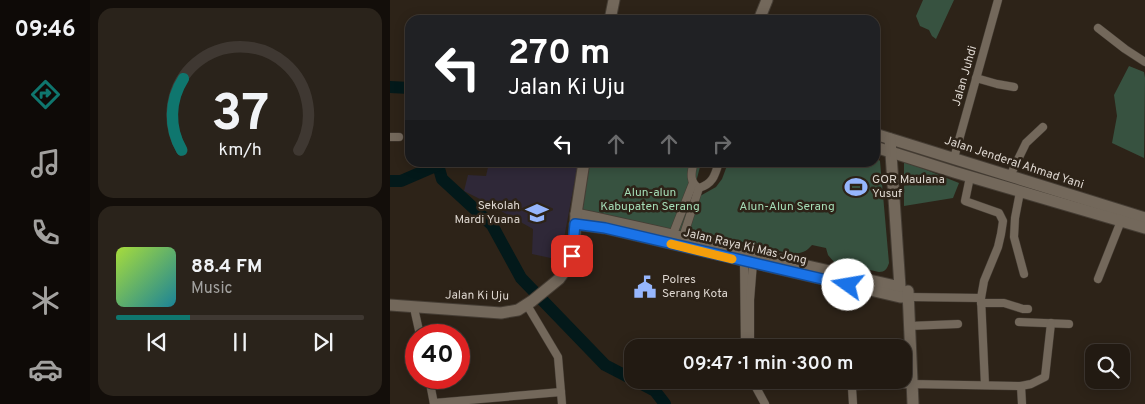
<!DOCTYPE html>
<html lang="en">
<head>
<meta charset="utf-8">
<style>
  :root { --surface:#221a12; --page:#2a231b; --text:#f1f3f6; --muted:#a2a19f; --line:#3f3832; --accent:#0f766e }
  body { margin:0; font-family:Overpass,sans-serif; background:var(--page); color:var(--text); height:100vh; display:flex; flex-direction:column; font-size:19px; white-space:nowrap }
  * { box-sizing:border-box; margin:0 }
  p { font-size:16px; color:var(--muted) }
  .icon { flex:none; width:28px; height:28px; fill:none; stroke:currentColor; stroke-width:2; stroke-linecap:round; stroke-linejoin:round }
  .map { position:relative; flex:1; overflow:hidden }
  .sheet { display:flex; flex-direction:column; gap:8px; padding:8px; background:#130e0a; width:300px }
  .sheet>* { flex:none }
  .banner { position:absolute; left:15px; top:15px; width:475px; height:152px; border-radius:15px; box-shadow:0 2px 12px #0003,0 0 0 1px var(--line); background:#202124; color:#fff; overflow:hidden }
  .controls { position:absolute; left:695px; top:344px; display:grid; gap:10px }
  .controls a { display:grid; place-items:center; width:45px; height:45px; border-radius:10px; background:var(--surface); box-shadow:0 2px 12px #0003,0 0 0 1px var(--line); font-size:25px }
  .speed { position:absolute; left:15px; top:324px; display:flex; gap:10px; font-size:25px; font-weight:700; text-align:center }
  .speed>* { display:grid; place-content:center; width:65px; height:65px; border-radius:50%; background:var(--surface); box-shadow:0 2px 12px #0003,0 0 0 1px var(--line); line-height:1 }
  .speed .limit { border:8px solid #d22; background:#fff; color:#111 }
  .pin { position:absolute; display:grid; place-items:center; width:42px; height:42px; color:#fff; margin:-21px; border-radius:10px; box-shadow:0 2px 8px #0006 }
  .me { position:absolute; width:55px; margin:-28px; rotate:283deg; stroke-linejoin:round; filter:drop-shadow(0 0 4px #0008) }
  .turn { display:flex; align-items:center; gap:18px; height:105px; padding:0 20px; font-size:22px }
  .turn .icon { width:65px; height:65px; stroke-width:2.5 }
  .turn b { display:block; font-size:35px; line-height:42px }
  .lanes { display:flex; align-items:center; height:48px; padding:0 20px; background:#0003; justify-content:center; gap:25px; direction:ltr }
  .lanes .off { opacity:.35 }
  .sheet .widget { flex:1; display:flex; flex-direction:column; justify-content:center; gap:8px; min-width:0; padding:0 18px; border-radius:15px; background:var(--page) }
  .sheet .dial { align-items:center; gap:0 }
  .dial svg { height:130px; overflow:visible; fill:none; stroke:var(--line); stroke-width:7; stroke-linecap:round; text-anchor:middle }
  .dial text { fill:var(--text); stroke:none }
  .song { display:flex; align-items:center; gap:15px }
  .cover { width:60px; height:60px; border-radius:8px; background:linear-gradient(135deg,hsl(80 70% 55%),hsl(190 70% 35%)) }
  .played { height:5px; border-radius:2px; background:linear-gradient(90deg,var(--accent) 30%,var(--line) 30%) }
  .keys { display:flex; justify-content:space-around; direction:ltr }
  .trip { position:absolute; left:234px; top:339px; width:288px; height:50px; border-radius:15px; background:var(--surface); box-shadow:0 2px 12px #0003,0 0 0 1px var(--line); font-weight:600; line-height:50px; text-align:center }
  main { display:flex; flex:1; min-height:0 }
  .tabs { display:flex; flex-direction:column; width:90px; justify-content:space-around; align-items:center; background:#0e0a07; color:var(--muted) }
  .tabs .icon { width:35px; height:35px }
  .tabs .current { color:var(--accent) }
  .tabs b { font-size:22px; color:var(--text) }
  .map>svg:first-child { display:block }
  .education { fill:#2f2838 }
  .green { fill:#375240 }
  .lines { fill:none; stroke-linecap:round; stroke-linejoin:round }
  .river { stroke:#03191a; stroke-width:12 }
  .street-casing { stroke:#453d34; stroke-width:9 }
  .secondary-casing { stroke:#453d34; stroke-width:13 }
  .street { stroke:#73685b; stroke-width:8 }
  .secondary { stroke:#73685b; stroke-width:11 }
  .route-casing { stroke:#114b97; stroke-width:12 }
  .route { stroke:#1a73e8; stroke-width:9 }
  .slow { stroke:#f59e0b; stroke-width:9 }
  .labels { text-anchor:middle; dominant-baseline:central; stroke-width:5; stroke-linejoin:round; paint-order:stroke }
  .street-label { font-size:12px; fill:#ded7d0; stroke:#2d2318 }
  .poi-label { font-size:12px; fill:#ded7d0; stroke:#2d2318; text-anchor:start }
  .park-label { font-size:12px; fill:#a5ddb6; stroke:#2d2318 }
</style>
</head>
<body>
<main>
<nav class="tabs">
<b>09:46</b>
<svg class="icon current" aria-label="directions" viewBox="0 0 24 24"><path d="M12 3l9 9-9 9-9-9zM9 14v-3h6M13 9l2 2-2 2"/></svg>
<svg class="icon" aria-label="music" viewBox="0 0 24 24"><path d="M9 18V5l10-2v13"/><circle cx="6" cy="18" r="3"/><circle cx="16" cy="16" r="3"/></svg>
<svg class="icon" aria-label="phone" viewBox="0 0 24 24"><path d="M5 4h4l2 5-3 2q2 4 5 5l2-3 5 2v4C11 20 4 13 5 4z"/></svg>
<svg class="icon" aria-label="climate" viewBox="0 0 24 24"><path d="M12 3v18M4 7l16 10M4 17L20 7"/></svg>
<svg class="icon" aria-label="car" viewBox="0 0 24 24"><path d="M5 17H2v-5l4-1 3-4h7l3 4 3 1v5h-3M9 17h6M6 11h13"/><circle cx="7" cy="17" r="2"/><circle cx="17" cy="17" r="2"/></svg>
</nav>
<section class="sheet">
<div class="widget dial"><svg viewBox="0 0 100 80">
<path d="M14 69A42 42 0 1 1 86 69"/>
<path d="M14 69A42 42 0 0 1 15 25" stroke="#0f766e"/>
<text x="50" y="56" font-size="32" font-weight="700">37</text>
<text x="50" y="72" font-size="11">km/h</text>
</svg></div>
<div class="widget">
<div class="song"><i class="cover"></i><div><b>88.4 FM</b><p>Music</p></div></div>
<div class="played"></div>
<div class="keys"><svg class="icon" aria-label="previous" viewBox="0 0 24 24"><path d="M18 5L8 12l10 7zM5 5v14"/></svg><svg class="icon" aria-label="pause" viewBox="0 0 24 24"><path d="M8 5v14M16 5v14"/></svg><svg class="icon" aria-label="next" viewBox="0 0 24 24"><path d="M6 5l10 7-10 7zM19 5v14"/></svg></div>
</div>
</section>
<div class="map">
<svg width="755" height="404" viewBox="0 0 755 404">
  <rect width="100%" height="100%" fill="#2d2318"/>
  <!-- education -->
  <path class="education" d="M99 163H188L170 260 142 254 143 229 88 198 74 191 78 175 96 176Z"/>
  <!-- green -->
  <g class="green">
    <path d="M533 0H564L546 39 542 36 539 30 530 26 526 16Z"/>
    <path d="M739 66 754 72 755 78 754 158 722 143 727 116 724 95Z"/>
    <path d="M485 156 490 161 499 263C497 269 495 272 489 272L444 262 438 255 436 248 422 245C416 252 412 253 402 254L303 230 299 225 310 196 326 187 332 179 338 163 485 162Z"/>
    <path d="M514 161 569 183 563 198 514 206Z"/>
    <path d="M200 163H311L289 247 185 220Z"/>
  </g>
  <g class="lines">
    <!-- river -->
    <g class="river">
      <path d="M0 87 20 88"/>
      <path d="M50 162 48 165 52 179 102 225 131 278 215 365 242 379"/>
      <path d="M0 181H11L48 165"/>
      <path d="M244 380 265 391 275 404"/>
    </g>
    <defs>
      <g id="street">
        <path d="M708 28 735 49 755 62"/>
        <path d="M586 78 607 84 624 87"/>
        <path d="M0 137H9"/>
        <path d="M564 158 608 0"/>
        <path d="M304 162C301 172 299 183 309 188 323 184 325 175 329 162"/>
        <path d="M620 176 636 143 653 127"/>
        <path d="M580 177 575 201 609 213 613 221 611 234 608 247 594 281 591 298 595 385"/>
        <path d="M630 192 625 218 624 237 634 274"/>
        <path d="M281 239 303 183"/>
        <path d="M292 240 309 188"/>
        <path d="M354 261 355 348"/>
        <path d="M708 279 731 221"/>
        <path d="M518 297 591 298"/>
        <path d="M591 303H614L633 309H638"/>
        <path d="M137 305 168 357 172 404"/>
        <path d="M24 308 30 335"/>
        <path d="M629 322 679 324"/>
        <path d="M519 326 568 324"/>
        <path d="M360 348V300L363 263"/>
        <path d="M39 378 44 404"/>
        <path d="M362 380 375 404"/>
        <path d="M631 386 641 384 655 377 661 323"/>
        <path d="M44 403 171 392"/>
        <path d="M463 404 462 388 464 386 521 384 631 386 632 404"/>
      </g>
      <g id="secondary">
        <path d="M220 20 224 0"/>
        <path d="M369 20 377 0"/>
        <path d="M485 134 755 218"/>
        <path d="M485 147 564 172 755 228"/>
        <path d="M186 214C295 237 402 263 510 287L500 139"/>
        <path d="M185 224 215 228 510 297H518"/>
        <path d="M518 291 523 404"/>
        <path d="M0 305 111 313 128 310 142 301 169 279 179 265 184 245 186 214 194 162"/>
      </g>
    </defs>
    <!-- street casing -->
    <use href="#street" class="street-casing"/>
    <!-- secondary casing -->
    <use href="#secondary" class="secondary-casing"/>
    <!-- street -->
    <use href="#street" class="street"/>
    <!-- secondary -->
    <use href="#secondary" class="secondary"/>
  </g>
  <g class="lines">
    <defs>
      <path id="route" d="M182 256 185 224 215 228 458 285"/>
    </defs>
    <!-- route casing -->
    <use href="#route" class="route-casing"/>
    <!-- route -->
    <use href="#route" class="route"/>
    <!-- slow -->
    <path class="slow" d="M281 244 342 259"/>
  </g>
  <!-- icons -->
  <defs>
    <symbol id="stadium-bare" viewBox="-9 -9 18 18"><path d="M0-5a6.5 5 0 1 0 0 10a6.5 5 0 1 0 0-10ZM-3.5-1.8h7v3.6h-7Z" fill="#96b6fd" stroke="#2d2318" stroke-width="2.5" paint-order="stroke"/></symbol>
    <symbol id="school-bare" viewBox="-9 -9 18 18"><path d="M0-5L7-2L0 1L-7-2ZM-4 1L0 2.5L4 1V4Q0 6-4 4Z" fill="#96b6fd" stroke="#2d2318" stroke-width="2.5" paint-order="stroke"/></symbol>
    <symbol id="civic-bare" viewBox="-9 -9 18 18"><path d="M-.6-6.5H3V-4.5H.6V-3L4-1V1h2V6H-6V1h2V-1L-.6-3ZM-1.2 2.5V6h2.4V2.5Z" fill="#96b6fd" stroke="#2d2318" stroke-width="2.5" paint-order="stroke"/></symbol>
  </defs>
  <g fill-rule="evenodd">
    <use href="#stadium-bare" x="450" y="171" width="32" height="32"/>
    <use href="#school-bare" x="131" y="197" width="32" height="32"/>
    <use href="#civic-bare" x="239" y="271" width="32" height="32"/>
  </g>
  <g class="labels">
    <!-- street labels -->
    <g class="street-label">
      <text transform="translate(575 76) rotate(-74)">Jalan Juhdi</text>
      <text transform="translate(624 163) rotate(18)">Jalan Jenderal Ahmad Yani</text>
      <text transform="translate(355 247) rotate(13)">Jalan Raya Ki Mas Jong</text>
      <text transform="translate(87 296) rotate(1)">Jalan Ki Uju</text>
    </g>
    <!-- poi labels -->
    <g class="poi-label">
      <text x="482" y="180">GOR Maulana<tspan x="482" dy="14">Yusuf</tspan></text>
      <text x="130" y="206" text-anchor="end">Sekolah<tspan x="130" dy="14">Mardi Yuana</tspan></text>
      <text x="272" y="280">Polres<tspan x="272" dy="14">Serang Kota</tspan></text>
    </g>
    <!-- park labels -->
    <g class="park-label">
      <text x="260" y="193">Alun-alun<tspan x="260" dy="14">Kabupaten Serang</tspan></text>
      <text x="397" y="207">Alun-Alun Serang</text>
    </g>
  </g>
</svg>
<div class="controls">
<a><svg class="icon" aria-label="search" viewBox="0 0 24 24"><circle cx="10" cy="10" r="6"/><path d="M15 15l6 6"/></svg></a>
</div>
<div class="speed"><div class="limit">40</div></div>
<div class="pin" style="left:182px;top:256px;background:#d93025"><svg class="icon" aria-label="arrive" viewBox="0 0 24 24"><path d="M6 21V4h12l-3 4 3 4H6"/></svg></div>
<svg class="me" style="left:458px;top:285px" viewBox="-20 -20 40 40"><circle r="19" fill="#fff"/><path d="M0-13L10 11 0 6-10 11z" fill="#1a73e8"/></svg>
<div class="trip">09:47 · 1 min · 300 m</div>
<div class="banner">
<div class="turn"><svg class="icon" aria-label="left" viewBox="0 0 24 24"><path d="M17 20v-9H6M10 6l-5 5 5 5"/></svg><div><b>270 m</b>Jalan Ki Uju</div></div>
<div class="lanes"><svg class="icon" aria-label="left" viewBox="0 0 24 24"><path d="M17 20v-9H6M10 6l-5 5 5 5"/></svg><svg class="icon off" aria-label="ahead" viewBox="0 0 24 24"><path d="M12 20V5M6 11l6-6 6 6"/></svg><svg class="icon off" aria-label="ahead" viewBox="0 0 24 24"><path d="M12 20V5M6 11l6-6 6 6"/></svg><svg class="icon off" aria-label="right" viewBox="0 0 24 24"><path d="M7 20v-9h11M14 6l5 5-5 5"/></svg></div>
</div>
</div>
</main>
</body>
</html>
